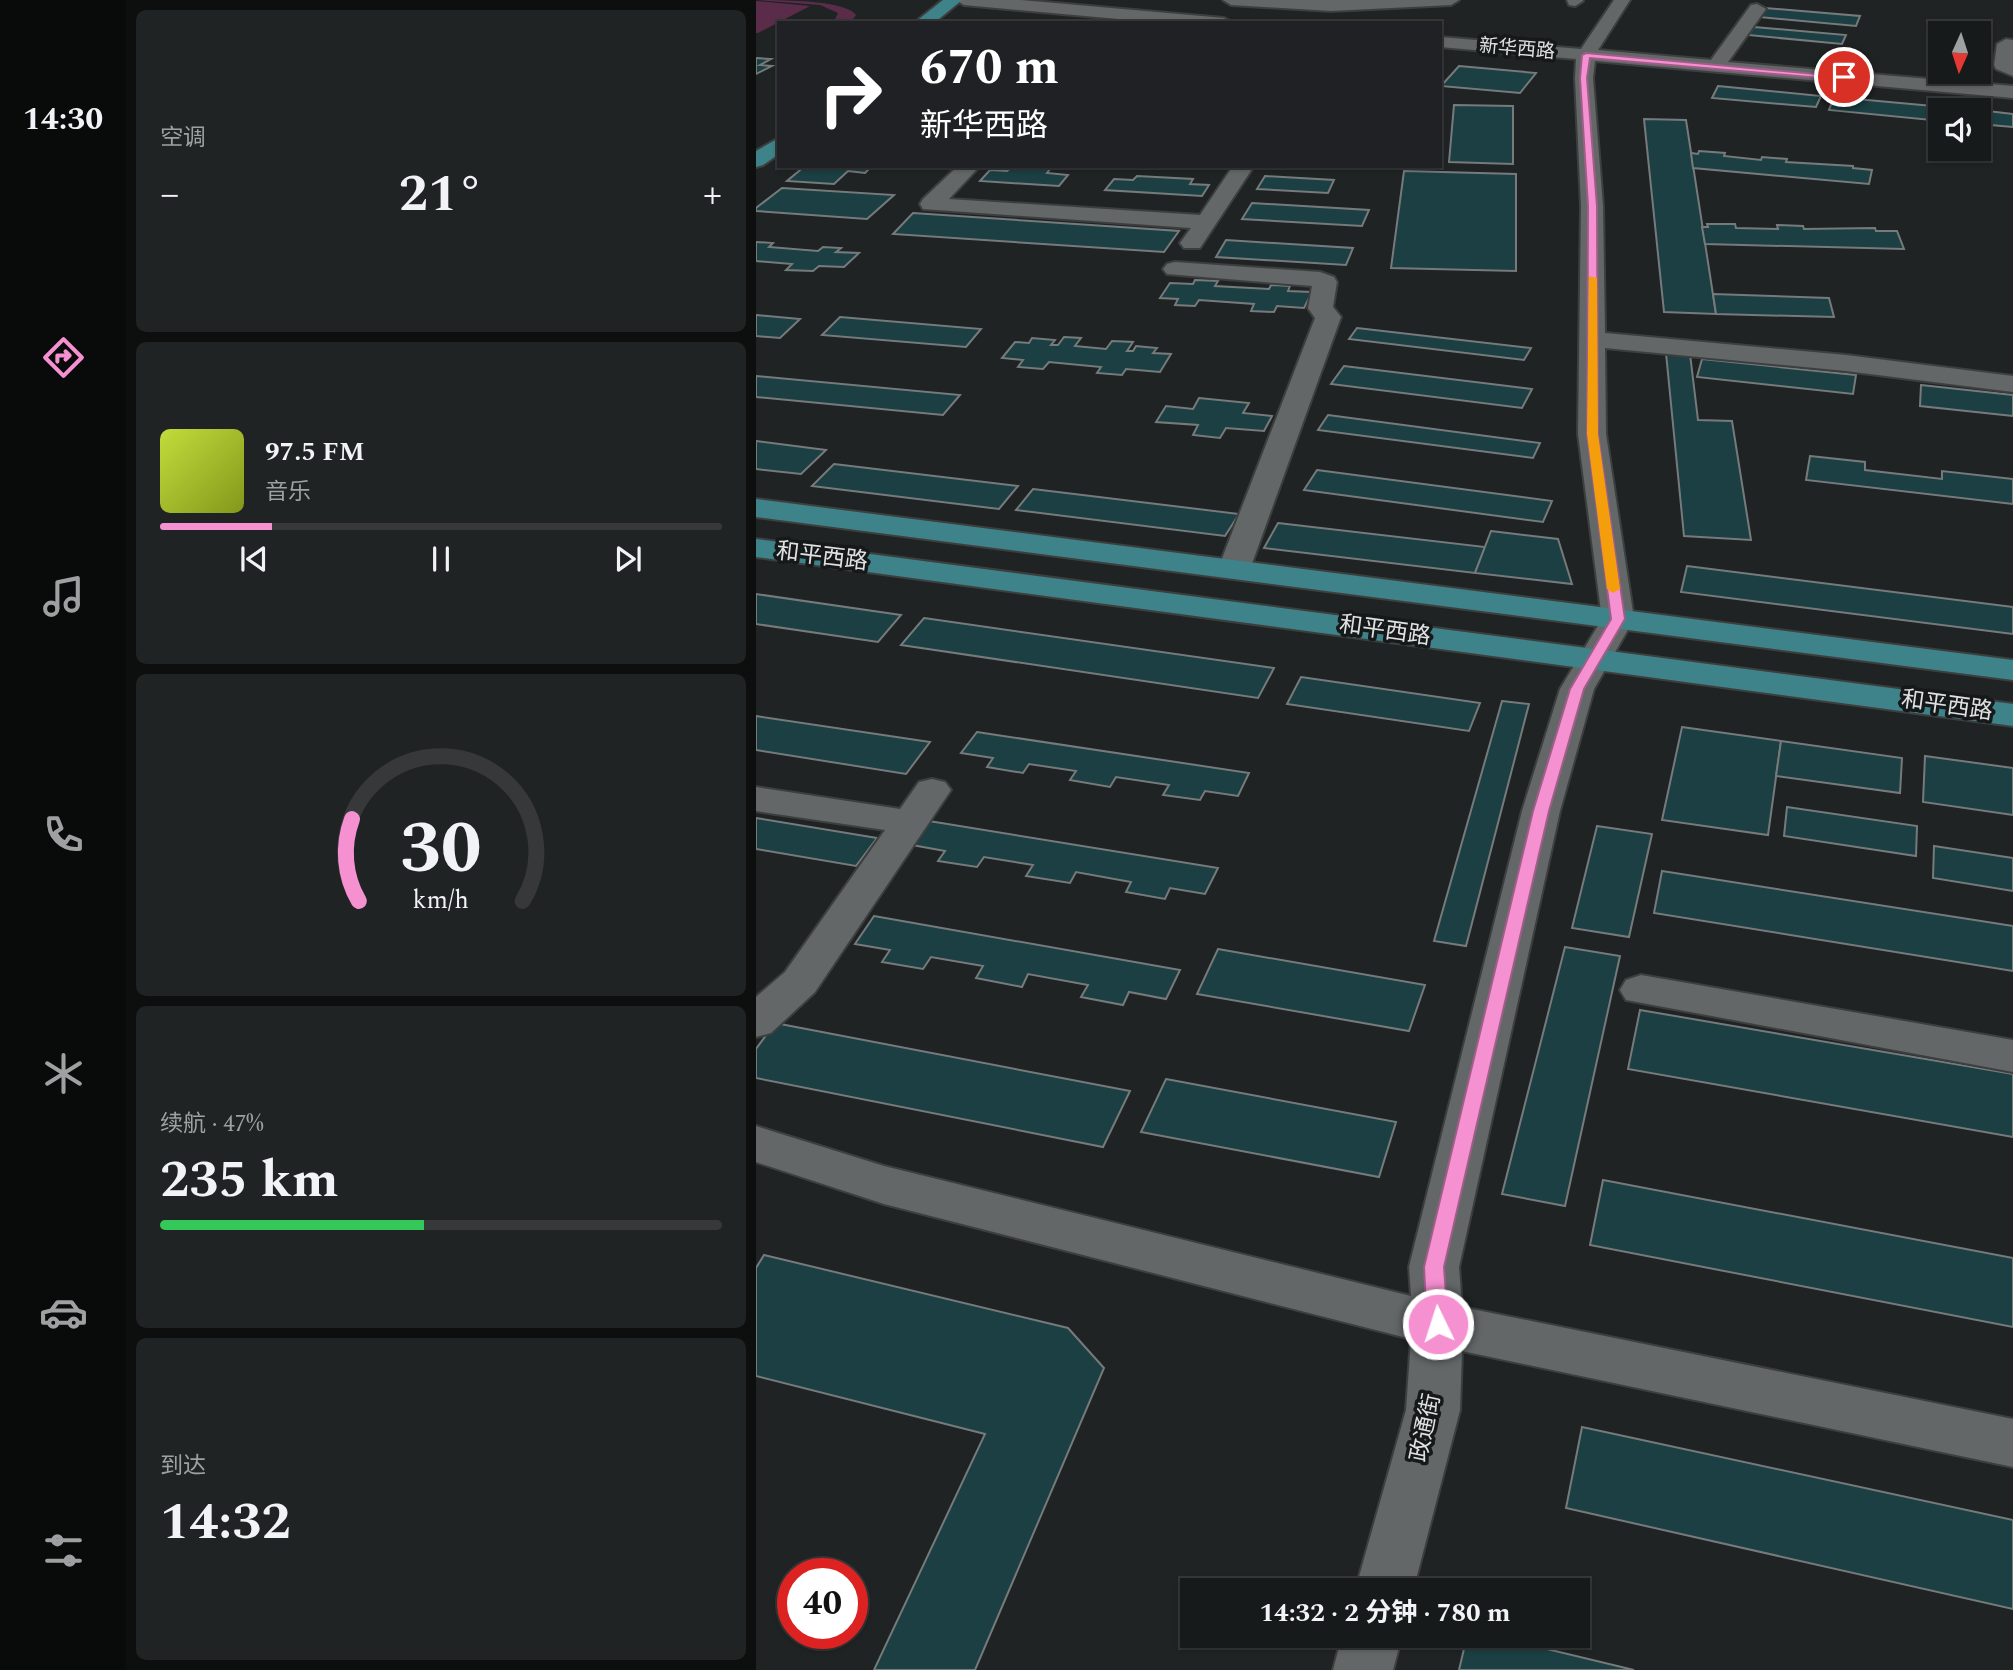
<!DOCTYPE html>
<html lang="zh">
<head>
<meta charset="utf-8">
<style>
  :root { --surface:#171a1a; --page:#202323; --text:#f1f3f6; --muted:#9ea1a2; --line:#363839; --accent:#f590d1 }
  body { margin:0; font-family:Spectral,"Noto Sans SC",serif; background:var(--page); color:var(--text); height:100vh; display:flex; flex-direction:column; font-size:26px; white-space:nowrap }
  * { box-sizing:border-box; margin:0 }
  p { font-size:23px; color:var(--muted) }
  .icon { flex:none; width:38px; height:38px; fill:none; stroke:currentColor; stroke-width:2; stroke-linecap:round; stroke-linejoin:round }
  .map { position:relative; flex:1; overflow:hidden }
  .details { display:flex; flex-direction:column; gap:10px; padding:10px; background:#0d0e0e; width:630px }
  .details>* { flex:none }
  .top-card { position:absolute; left:21px; top:21px; width:665px; height:147px; border-radius:0px; box-shadow:0 2px 5px #0004,0 0 0 2px var(--line); background:#202124; color:#fff; overflow:hidden }
  .needle { width:46px; rotate:183deg }
  .tools { position:absolute; left:1172px; top:21px; display:grid; gap:14px }
  .tools a { display:grid; place-items:center; width:63px; height:63px; border-radius:0px; background:var(--surface); box-shadow:0 2px 5px #0004,0 0 0 2px var(--line); font-size:35px }
  .speed { position:absolute; left:21px; top:1558px; display:flex; gap:14px; font-size:35px; font-weight:700; text-align:center }
  .speed>* { display:grid; place-content:center; width:91px; height:91px; border-radius:50%; background:var(--surface); box-shadow:0 2px 5px #0004,0 0 0 2px var(--line); line-height:1 }
  .speed .limit { border:10px solid #d22; background:#fff; color:#111 }
  .pin { position:absolute; display:grid; place-items:center; width:60px; height:60px; color:#fff; margin:-30px; border:4px solid #fff; border-radius:50%; box-shadow:0 2px 7px #0007 }
  .me { position:absolute; width:77px; margin:-38px; rotate:356deg; stroke-linejoin:round; filter:drop-shadow(0 0 5px #0008) }
  .turn { display:flex; align-items:center; gap:24px; height:147px; padding:0 28px; font-size:32px }
  .turn .icon { width:91px; height:91px; stroke-width:2.5 }
  .turn b { display:block; font-size:49px; line-height:60px }
  .big { font-size:52px; font-weight:700; line-height:1.1 }
  .details .tile { flex:1; display:flex; flex-direction:column; justify-content:center; gap:10px; min-width:0; padding:0 24px; border-radius:10px; background:var(--page) }
  .details .dial { align-items:center; gap:0 }
  .dial svg { height:182px; overflow:visible; fill:none; stroke:var(--line); stroke-width:7; stroke-linecap:round; text-anchor:middle }
  .dial text { fill:var(--text); stroke:none }
  .song { display:flex; align-items:center; gap:21px }
  .cover { width:84px; height:84px; border-radius:10px; background:linear-gradient(135deg,hsl(70 70% 55%),hsl(70 70% 35%)) }
  .played { height:7px; border-radius:4px; background:linear-gradient(90deg,var(--accent) 20%,var(--line) 20%) }
  .keys { display:flex; justify-content:space-around; direction:ltr }
  .heat { display:flex; justify-content:space-between; align-items:center; font-size:38px; direction:ltr }
  .charge { height:10px; border-radius:5px; background:linear-gradient(90deg,#34c759 47%,var(--line) 0) }
  .trip { position:absolute; left:424px; top:1578px; width:410px; height:70px; border-radius:0px; background:var(--surface); box-shadow:0 2px 5px #0004,0 0 0 2px var(--line); font-weight:700; line-height:70px; text-align:center }
  main { display:flex; flex:1; min-height:0 }
  .tab-bar { display:flex; flex-direction:column; width:126px; justify-content:space-around; align-items:center; background:#090a0a; color:var(--muted) }
  .tab-bar .icon { width:49px; height:49px }
  .tab-bar .current { color:var(--accent) }
  .tab-bar b { font-size:32px; color:var(--text) }
  .map>svg:first-child { display:block }
  .green { fill:#5a2c4a }
  .building { fill:#1b3f42; stroke:#767a7b; stroke-width:2 }
  .lines { fill:none; stroke-linecap:round; stroke-linejoin:round }
  .minor-casing { stroke:#3d3f3f; stroke-width:4 }
  .major-casing { stroke:#3d3f3f; stroke-width:4 }
  .minor { fill:#636768; fill-rule:evenodd }
  .major { fill:#3d8389; fill-rule:evenodd }
  .route { fill:#f590d1; stroke:#9f5e88; stroke-width:2 }
  .slow { fill:#f59e0b }
  .labels { text-anchor:middle; dominant-baseline:central; stroke-width:7; stroke-linejoin:round; paint-order:stroke }
  .far-street-label { font-size:19px; fill:#e0e2e2; stroke:#16191a }
  .street-label { font-size:23px; fill:#e0e2e2; stroke:#16191a }
</style>
</head>
<body>
<main>
<nav class="tab-bar">
<b>14:30</b>
<svg class="icon current" aria-label="directions" viewBox="0 0 24 24"><path d="M12 3l9 9-9 9-9-9zM9 14v-3h6M13 9l2 2-2 2"/></svg>
<svg class="icon" aria-label="music" viewBox="0 0 24 24"><path d="M9 18V5l10-2v13"/><circle cx="6" cy="18" r="3"/><circle cx="16" cy="16" r="3"/></svg>
<svg class="icon" aria-label="phone" viewBox="0 0 24 24"><path d="M5 4h4l2 5-3 2q2 4 5 5l2-3 5 2v4C11 20 4 13 5 4z"/></svg>
<svg class="icon" aria-label="climate" viewBox="0 0 24 24"><path d="M12 3v18M4 7l16 10M4 17L20 7"/></svg>
<svg class="icon" aria-label="car" viewBox="0 0 24 24"><path d="M5 17H2v-5l4-1 3-4h7l3 4 3 1v5h-3M9 17h6M6 11h13"/><circle cx="7" cy="17" r="2"/><circle cx="17" cy="17" r="2"/></svg>
<svg class="icon" aria-label="filters" viewBox="0 0 24 24"><path d="M4 7h16M4 17h16"/><circle cx="9" cy="7" r="2"/><circle cx="15" cy="17" r="2"/></svg>
</nav>
<section class="details">
<div class="tile"><p>空调</p>
<div class="heat"><a>−</a><b class="big">21°</b><a>+</a></div>
</div>
<div class="tile">
<div class="song"><i class="cover"></i><div><b>97.5 FM</b><p>音乐</p></div></div>
<div class="played"></div>
<div class="keys"><svg class="icon" aria-label="previous" viewBox="0 0 24 24"><path d="M18 5L8 12l10 7zM5 5v14"/></svg><svg class="icon" aria-label="pause" viewBox="0 0 24 24"><path d="M8 5v14M16 5v14"/></svg><svg class="icon" aria-label="next" viewBox="0 0 24 24"><path d="M6 5l10 7-10 7zM19 5v14"/></svg></div>
</div>
<div class="tile dial"><svg viewBox="0 0 100 80">
<path d="M14 69A42 42 0 1 1 86 69"/>
<path d="M14 69A42 42 0 0 1 11 33" stroke="#f590d1"/>
<text x="50" y="56" font-size="32" font-weight="700">30</text>
<text x="50" y="72" font-size="11">km/h</text>
</svg></div>
<div class="tile"><p>续航 · 47%</p><b class="big">235 km</b><div class="charge"></div></div>
<div class="tile"><p>到达</p><b class="big">14:32</b></div>
</section>
<div class="map">
<svg width="1257" height="1670" viewBox="0 0 1257 1670">
  <rect width="100%" height="100%" fill="#1f2323"/>
  <!-- green -->
  <g class="green">
    <path d="M1 0C23 0 90 0 100 15L94 23H77L82 13 64 5Z"/>
    <path d="M0 1 54 6 2 33H0Z"/>
  </g>
  <!-- building -->
  <g class="building">
    <path d="M1009 8 1104 16 1100 26 1003 17Z"/>
    <path d="M998 27 1090 35 1086 44 992 35Z"/>
    <path d="M0 58 15 59 4 65 16 66 0 74Z"/>
    <path d="M703 66 780 73 764 93 685 86Z"/>
    <path d="M962 86 1065 96 1060 107 956 98Z"/>
    <path d="M1078 97 1221 110H1185V121L1073 110Z"/>
    <path d="M698 105 757 106V164L693 162Z"/>
    <path d="M1223 110 1257 114V127L1223 124Z"/>
    <path d="M888 119 930 120 960 314 908 312Z"/>
    <path d="M943 151 969 153 968 156 1005 160 1006 157 1031 159 1030 162 1097 166V168L1116 170 1113 184 937 168 935 153 942 154Z"/>
    <path d="M49 166H116L109 173 92 171 78 184 31 181Z"/>
    <path d="M256 167 294 169 291 173 312 175 303 186 224 181 234 170 251 171Z"/>
    <path d="M648 171 760 174V271L635 268Z"/>
    <path d="M381 176 437 179 434 184 453 185 446 196 349 190 358 179 377 180Z"/>
    <path d="M509 176 578 180 572 193 501 189Z"/>
    <path d="M26 188 138 195 111 219 0 211V208Z"/>
    <path d="M496 203 613 210 606 226 486 219Z"/>
    <path d="M157 213 423 231 408 252 137 234Z"/>
    <path d="M951 224H979L980 228 1022 229 1021 225 1047 226 1048 229 1119 228 1120 231H1141L1148 249 949 244 946 227H952Z"/>
    <path d="M470 240 597 248 590 265 460 257Z"/>
    <path d="M0 242 17 243 13 247 62 251 67 247 85 248 80 252 103 253 88 267 63 266 57 271 30 270 36 264 0 261Z"/>
    <path d="M439 280 462 281 459 286 513 289 515 285 534 286 532 291 556 292 548 308 521 306 518 312 495 311 498 304 443 300 439 306 419 305 422 299 404 298 414 283 437 284Z"/>
    <path d="M957 294 1073 298 1078 317 960 314Z"/>
    <path d="M0 315 44 319 24 338 0 336Z"/>
    <path d="M84 317 225 329 210 347 66 335Z"/>
    <path d="M601 328 775 348 768 360 593 339Z"/>
    <path d="M308 337 325 338 319 346 350 349 356 341 377 342 371 351H377L380 346 401 348 397 353 415 354 404 372 370 369 366 375 341 373 345 367 293 362 287 369 262 367 267 360 246 358 259 342 273 343 276 338 299 340 295 345H302Z"/>
    <path d="M910 353 934 354 942 420 976 421 995 540 928 536Z"/>
    <path d="M946 359 1100 375 1097 394 941 377Z"/>
    <path d="M588 366 776 389 766 408 575 384Z"/>
    <path d="M0 376 204 395 187 415 0 397Z"/>
    <path d="M1165 385 1257 395V416L1164 406Z"/>
    <path d="M443 398 493 403 487 413 516 416 508 431 470 428 464 438 437 435 442 425 400 422 410 406 437 409Z"/>
    <path d="M572 415 784 443 777 458 562 430Z"/>
    <path d="M0 441 70 450 45 474 0 469Z"/>
    <path d="M1054 456 1109 462V470L1186 479V471L1257 479V504L1050 480Z"/>
    <path d="M78 464 262 486 243 509 56 486Z"/>
    <path d="M561 470 796 501 787 522 548 490Z"/>
    <path d="M277 489 483 514 469 536 260 510Z"/>
    <path d="M522 523 729 547 719 573 508 548Z"/>
    <path d="M735 531 802 539 816 584 719 573Z"/>
    <path d="M931 566 1257 607V634L925 592Z"/>
    <path d="M0 594 145 615 122 642 0 624Z"/>
    <path d="M168 618 518 668 502 698 145 645Z"/>
    <path d="M545 677 724 703 713 731 531 704Z"/>
    <path d="M746 701 773 704 710 946 678 941Z"/>
    <path d="M0 716 174 742 150 774 0 750Z"/>
    <path d="M926 727 1025 741 1012 835 906 820Z"/>
    <path d="M221 732 493 773 482 796 449 791 444 800 407 795 413 785 360 777 354 787 314 780 320 771 273 764 267 773 231 767 237 758 205 753Z"/>
    <path d="M1025 741 1146 758 1144 793 1020 776Z"/>
    <path d="M1169 756 1257 768V815L1167 802Z"/>
    <path d="M1031 807 1161 826 1160 856 1028 836Z"/>
    <path d="M0 818 121 838 100 866 0 849Z"/>
    <path d="M173 821 462 868 449 894 414 888 409 899 370 892 375 882 320 872 314 883 270 876 277 865 228 857 221 867 182 861 189 851 156 845Z"/>
    <path d="M841 826 896 834 873 937 816 928Z"/>
    <path d="M1178 846 1257 858V891L1177 878Z"/>
    <path d="M906 871 1257 926V971L898 913Z"/>
    <path d="M118 916 424 970 410 999 373 992 367 1005 325 997 332 985 272 974 266 987 220 978 227 966 175 957 167 969 126 962 134 950 99 944Z"/>
    <path d="M809 947 864 956 809 1206 746 1194Z"/>
    <path d="M462 949 669 985 653 1031 441 994Z"/>
    <path d="M884 1010 1257 1074V1137L872 1069Z"/>
    <path d="M19 1023 374 1091 347 1147 0 1078V1049Z"/>
    <path d="M410 1079 640 1122 623 1177 385 1132Z"/>
    <path d="M847 1180 1257 1258V1327L834 1245Z"/>
    <path d="M8 1255 312 1328 348 1368 219 1670H118L229 1434 0 1376V1268Z"/>
    <path d="M826 1427 1257 1520V1609L810 1508Z"/>
    <path d="M711 1636H737L878 1670H703Z"/>
  </g>
  <g class="lines">
    <defs>
      <g id="minor">
        <path d="M200 0H265L468 18 477 23H407L208 5Z"/>
        <path d="M467 0H703L695 5 575 11 475 5Z"/>
        <path d="M811 0H827V1L819 6 813 5Z"/>
        <path d="M858 0H874L842 50 955 60 995 5 1001 4 1010 9 972 62 1257 86V98L839 61 837 78 847 206 849 333 1090 355 1257 376V392L1090 371 849 348 850 434 878 619 838 689 804 811 703 1267 706 1307 1257 1419V1467L706 1351 704 1410 657 1591H599L650 1410 655 1339 128 1204 0 1162V1126L128 1166 655 1296 653 1267 766 811 804 689 846 619 822 434 825 206 819 78 820 59 684 47V37L825 49Z"/>
        <path d="M1250 39 1257 40V76L1240 69 1238 65 1241 44Z"/>
        <path d="M202 166H224L193 199 444 215 477 166H498L444 248H428L424 243 435 228 167 209 164 204 167 199Z"/>
        <path d="M419 262 564 272 578 277 581 282 577 307 585 317 494 569 489 576 478 578 467 576 462 569 559 318 552 308 556 286 411 274 407 269 411 264Z"/>
        <path d="M176 779 189 782 195 790 59 992 15 1033 0 1037V997L29 972 129 830 0 811V787L144 809 163 782Z"/>
        <path d="M885 975 1257 1040V1072L870 1000 864 990 870 980Z"/>
        <path d="M586 1636H646L637 1670H577Z"/>
      </g>
      <g id="major">
        <path d="M187 0H206L178 23H158Z"/>
        <path d="M23 138V154L7 165 0 167V151Z"/>
        <path d="M0 499 1257 660V680L0 517Z"/>
        <path d="M0 539 1257 704V726L0 557Z"/>
      </g>
    </defs>
    <!-- minor casing -->
    <use href="#minor" class="minor-casing"/>
    <!-- major casing -->
    <use href="#major" class="major-casing"/>
    <!-- minor -->
    <use href="#minor" class="minor"/>
    <!-- major -->
    <use href="#major" class="major"/>
  </g>
  <!-- route -->
  <path class="route" d="M830 53 1092 77 1088 80 834 58 831 78 841 206 842 434 869 619 828 689 793 811 688 1267 692 1324 689 1331 682 1333 674 1331 671 1324 668 1267 777 811 814 689 855 619 831 434 832 206 824 78 826 55Z"/>
  <!-- slow -->
  <path class="slow" d="M833 276 841 278 842 434 864 589 857 593 851 589 831 434Z"/>
  <g class="labels">
    <!-- far-street labels -->
    <g class="far-street-label">
      <text transform="translate(761 49) rotate(5)">新华西路</text>
    </g>
    <!-- street labels -->
    <g class="street-label">
      <text transform="translate(66 557) rotate(7)">和平西路</text>
      <text transform="translate(629 631) rotate(8)">和平西路</text>
      <text transform="translate(1191 706) rotate(8)">和平西路</text>
      <text transform="translate(670 1428) rotate(-78)">政通街</text>
    </g>
  </g>
</svg>
<div class="tools">
<a><svg class="needle" viewBox="-14 -14 28 28"><path d="M0-13l5 13h-10z" fill="#e53935"/><path d="M0 13l5-13h-10z" fill="#9ea1a2"/></svg></a>
<a><svg class="icon" aria-label="sound" viewBox="0 0 24 24"><path d="M4 9h4l5-4v14l-5-4H4zM17 9q2 3 0 6"/></svg></a>
</div>
<div class="speed"><div class="limit">40</div></div>
<div class="pin" style="left:1088px;top:77px;background:#d93025"><svg class="icon" aria-label="arrive" viewBox="0 0 24 24"><path d="M6 21V4h12l-3 4 3 4H6"/></svg></div>
<svg class="me" style="left:682px;top:1324px" viewBox="-20 -20 40 40"><circle r="17" fill="#f590d1" stroke="#fff" stroke-width="3"/><path d="M0-11L8 9 0 5-8 9z" fill="#fff"/></svg>
<div class="trip">14:32 · 2 分钟 · 780 m</div>
<div class="top-card">
<div class="turn"><svg class="icon" aria-label="right" viewBox="0 0 24 24"><path d="M7 20v-9h11M14 6l5 5-5 5"/></svg><div><b>670 m</b>新华西路</div></div>
</div>
</div>
</main>
</body>
</html>
